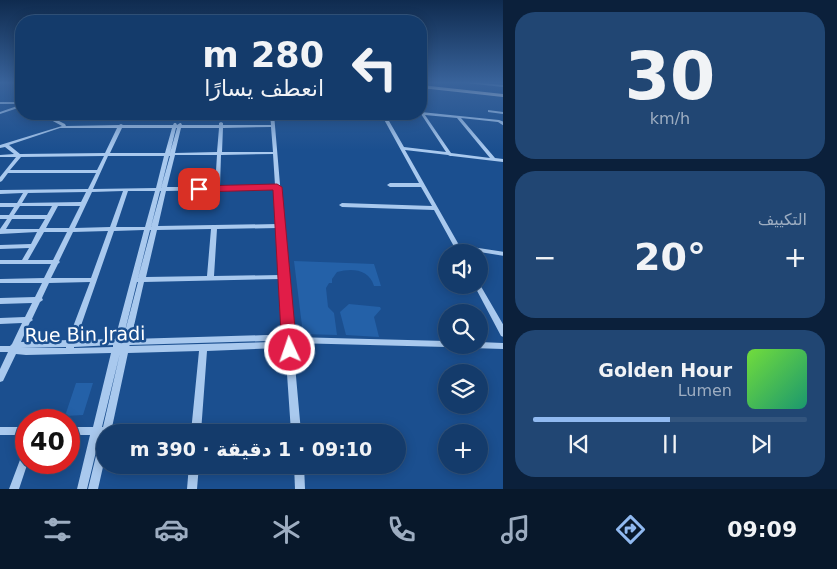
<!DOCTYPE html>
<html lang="ar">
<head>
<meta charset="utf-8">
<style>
  :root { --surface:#143b6b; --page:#214673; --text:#f1f3f6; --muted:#9dadc1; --line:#33557e; --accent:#90b9f0 }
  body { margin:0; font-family:"DejaVu Sans","Noto Sans Arabic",sans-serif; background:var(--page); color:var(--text); direction:rtl; height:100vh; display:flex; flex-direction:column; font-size:19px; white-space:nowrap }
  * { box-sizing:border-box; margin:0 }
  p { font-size:16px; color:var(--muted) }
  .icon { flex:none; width:28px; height:28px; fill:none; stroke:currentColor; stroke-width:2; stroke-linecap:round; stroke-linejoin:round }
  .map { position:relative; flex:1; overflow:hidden; direction:ltr }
  .sheet { display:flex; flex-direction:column; gap:12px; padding:12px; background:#0b203b; width:334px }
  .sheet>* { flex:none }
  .top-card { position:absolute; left:15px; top:15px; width:412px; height:105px; border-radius:20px; box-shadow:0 2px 12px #0003,0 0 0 1px var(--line); direction:rtl; background:#143b6b; color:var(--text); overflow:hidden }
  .buttons { position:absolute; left:438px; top:244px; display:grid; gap:10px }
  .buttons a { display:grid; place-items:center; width:50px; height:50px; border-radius:50%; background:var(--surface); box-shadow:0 2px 12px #0003,0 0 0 1px var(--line); font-size:25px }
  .speed { position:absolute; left:15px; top:409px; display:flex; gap:10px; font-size:25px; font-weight:700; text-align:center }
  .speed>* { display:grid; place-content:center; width:65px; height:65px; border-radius:50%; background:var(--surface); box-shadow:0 2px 12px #0003,0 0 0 1px var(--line); line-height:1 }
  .speed .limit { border:8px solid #d22; background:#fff; color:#111 }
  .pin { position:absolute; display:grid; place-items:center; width:42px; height:42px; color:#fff; margin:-21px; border-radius:10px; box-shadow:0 2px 8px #0006 }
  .me { position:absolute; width:55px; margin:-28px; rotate:357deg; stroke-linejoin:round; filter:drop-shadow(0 0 4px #0008) }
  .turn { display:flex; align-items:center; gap:18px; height:105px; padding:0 20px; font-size:22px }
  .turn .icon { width:65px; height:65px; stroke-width:2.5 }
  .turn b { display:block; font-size:35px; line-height:42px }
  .big { font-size:38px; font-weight:700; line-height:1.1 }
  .sheet .tile { flex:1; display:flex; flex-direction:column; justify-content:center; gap:8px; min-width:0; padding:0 18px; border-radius:20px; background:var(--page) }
  .sheet .dial { align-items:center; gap:0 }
  .dial b { font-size:65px; line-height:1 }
  .song { display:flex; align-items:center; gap:15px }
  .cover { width:60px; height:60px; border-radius:8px; background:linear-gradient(135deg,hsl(100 70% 55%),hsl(160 70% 35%)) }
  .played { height:5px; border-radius:2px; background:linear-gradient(90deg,var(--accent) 50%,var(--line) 50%) }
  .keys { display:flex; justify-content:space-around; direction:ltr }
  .heat { display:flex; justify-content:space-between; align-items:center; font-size:28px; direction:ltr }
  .trip { position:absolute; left:96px; top:424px; width:310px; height:50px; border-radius:25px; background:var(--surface); box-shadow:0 2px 12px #0003,0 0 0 1px var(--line); font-weight:700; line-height:50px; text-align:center; direction:rtl }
  .tabs { display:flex; height:80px; justify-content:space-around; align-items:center; background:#08182b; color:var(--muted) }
  .tabs .icon { width:35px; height:35px }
  .tabs .selected { color:var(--accent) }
  .tabs b { font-size:22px; color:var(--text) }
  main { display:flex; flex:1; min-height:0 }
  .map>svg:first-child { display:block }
  .green { fill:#2461a8 }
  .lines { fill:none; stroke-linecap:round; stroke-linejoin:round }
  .minor { fill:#a9c9ee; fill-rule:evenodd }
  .major { fill:#f0f6ff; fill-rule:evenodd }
  .route { fill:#e11d48; stroke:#92132f }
  .labels { text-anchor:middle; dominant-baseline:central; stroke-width:5; stroke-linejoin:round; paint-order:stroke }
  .near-street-label { font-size:19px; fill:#fff; stroke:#1b4f8f }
</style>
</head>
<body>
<main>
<section class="sheet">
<div class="tile dial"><b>30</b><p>km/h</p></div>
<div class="tile"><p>التكييف</p>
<div class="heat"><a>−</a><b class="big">20°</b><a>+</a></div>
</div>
<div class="tile">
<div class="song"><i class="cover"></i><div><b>Golden Hour</b><p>Lumen</p></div></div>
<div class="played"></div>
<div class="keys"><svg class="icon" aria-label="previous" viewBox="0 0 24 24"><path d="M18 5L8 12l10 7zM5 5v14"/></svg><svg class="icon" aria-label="pause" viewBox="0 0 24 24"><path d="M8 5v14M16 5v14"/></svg><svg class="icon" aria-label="next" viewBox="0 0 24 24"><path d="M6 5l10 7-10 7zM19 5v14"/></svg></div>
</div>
</section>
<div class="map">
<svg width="504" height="489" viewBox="0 0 504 489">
  <rect width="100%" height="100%" fill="#1b4f8f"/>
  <!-- green -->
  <g class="green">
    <path d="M294 261 374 264 381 286H374C369 269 352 268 337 272L332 279V283H329L326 288 328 307 334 313 337 335 303 334Z"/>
    <path d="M349 304 380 307 381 309 374 317 379 337 346 335 340 312Z"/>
    <path d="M76 383H93L83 415 65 416Z"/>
  </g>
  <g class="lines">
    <!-- minor -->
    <g class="minor">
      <path d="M464 82H473L504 85V87L466 83Z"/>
      <rect x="0" y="102" width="21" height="2"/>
      <path d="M20 105H21V107L0 114V112Z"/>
      <path d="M488 110 504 112V114L488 112Z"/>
      <path d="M421 112 499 120 504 122V126L498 122 461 118 495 158 504 159V162L452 156H450L448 155 405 150 459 245 504 252V256L461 249 463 252H457L434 210 342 207 339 205 342 203 432 206 421 187H390L387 185 390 183H419L381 114H385L404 147 446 152 421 114H420H421ZM425 115 457 118 490 158 451 153Z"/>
      <path d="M40 114H45L65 124 66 126 119 125 121 124 123 125H173L174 123H176L177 125 180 123H181L182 125H219V123L221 122 223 123V125H271L270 114H274L293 337 446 341V345H449V346L446 347 293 343 301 432H291L285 345 278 348 207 351 201 432H191L199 351 128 353 111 432H105V458L98 489H88L101 435H100L87 489H77L90 435H69V427H93L111 353 26 355 16 354 3 381 0 382V369L8 352H0V346H10L12 344 22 323 0 324V318L25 317 32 303 0 304V298L35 297 42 283H0V279L44 278 51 264H0V260H22L29 248 0 249V245L31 244 37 232 0 234V229L7 219H0V215H9L14 207H0V203H17L23 193 0 194V190L88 189 96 173H8L2 181 0 182V177L16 157H0V155L14 154 5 147 0 148V145L62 126ZM271 127 273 152H222L223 128ZM60 128H117L105 153 20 154 9 145ZM122 128H172L165 153H110ZM176 128H177L170 153ZM181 128H219L217 152 175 153ZM273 154 275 185 220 186 221 155ZM175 155H217L215 187H167ZM104 156 97 170H10L21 157ZM108 156H164L156 188 93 189ZM169 156H170L161 188ZM275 189 277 224 158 226 166 191 215 190 217 191 219 190ZM123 191 110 227 75 228 92 192ZM128 191H155L145 227H116ZM160 191H161L151 227ZM86 192 81 202 22 203 28 193ZM20 206H52L47 215H14ZM58 206H80L69 228H46ZM12 219H45L39 229H6ZM278 228 281 275 214 276 217 229ZM211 229 207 276 146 277 157 230ZM144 230 115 339 76 340 114 231ZM150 230H151L138 278ZM108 231 91 278H51L58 264 60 262 59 261 73 232ZM44 232H67L53 260H28ZM281 279 285 337 267 335 131 339 144 282ZM90 282 68 340 21 342 30 322 33 320 32 319 40 302 43 300 42 298 49 283ZM137 282H138L123 339ZM267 341 276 342 129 346 130 345ZM113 345V347L74 348V347ZM66 347V348H21ZM120 353 103 427H102Z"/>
      <path d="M163 114H167L166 116 167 117 247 116 248 114H252L249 118H248L167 119 163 118Z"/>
      <path d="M479 283 504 326V337L501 336 474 285H479Z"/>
      <path d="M479 342 504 343V349L471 348 468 347 467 345H479Z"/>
      <rect x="0" y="427" width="26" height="8"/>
      <path d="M26 450V462H28L19 489H9L23 452Z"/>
      <path d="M189 465H199L197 489H187Z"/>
      <path d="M294 465H304L305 489H295Z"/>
    </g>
    <!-- major -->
    <path class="major" d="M421 85 504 94V97L421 88Z"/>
  </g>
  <!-- sky -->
  <linearGradient id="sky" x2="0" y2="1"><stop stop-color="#0f2b4f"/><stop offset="0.55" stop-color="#39639b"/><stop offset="1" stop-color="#39639b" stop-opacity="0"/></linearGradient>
  <rect width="504" height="150" fill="url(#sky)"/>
  <!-- route -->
  <path class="route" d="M277 184 282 187 297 350 295 354 290 356 284 354 282 350 273 190 199 192 194 189 199 186Z"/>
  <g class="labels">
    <!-- near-street labels -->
    <g class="near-street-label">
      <text transform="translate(85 334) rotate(-1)">Rue Bin Jradi</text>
    </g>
  </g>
</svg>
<div class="buttons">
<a><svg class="icon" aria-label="sound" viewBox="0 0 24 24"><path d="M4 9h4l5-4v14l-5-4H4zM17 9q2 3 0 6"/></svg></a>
<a><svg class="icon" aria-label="search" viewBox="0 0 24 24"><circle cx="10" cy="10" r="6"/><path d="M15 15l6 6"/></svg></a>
<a><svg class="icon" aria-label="layers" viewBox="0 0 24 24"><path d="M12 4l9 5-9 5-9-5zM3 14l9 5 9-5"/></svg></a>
<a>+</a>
</div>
<div class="speed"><div class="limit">40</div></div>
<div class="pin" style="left:199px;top:189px;background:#d93025"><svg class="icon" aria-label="arrive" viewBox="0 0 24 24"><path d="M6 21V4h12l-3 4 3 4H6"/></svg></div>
<svg class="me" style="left:290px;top:350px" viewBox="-20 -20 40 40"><circle r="17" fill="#e11d48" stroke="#fff" stroke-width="3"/><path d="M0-11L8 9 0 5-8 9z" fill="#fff"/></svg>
<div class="trip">09:10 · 1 دقيقة · 390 m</div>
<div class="top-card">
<div class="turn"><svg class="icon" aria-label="left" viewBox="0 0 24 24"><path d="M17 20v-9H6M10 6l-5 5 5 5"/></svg><div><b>280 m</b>انعطف يسارًا</div></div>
</div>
</div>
</main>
<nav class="tabs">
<b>09:09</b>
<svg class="icon selected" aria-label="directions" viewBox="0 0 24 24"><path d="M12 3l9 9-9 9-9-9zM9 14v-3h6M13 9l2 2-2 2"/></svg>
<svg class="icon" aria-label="music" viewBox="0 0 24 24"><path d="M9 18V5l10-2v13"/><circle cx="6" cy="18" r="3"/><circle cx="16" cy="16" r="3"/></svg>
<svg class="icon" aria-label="phone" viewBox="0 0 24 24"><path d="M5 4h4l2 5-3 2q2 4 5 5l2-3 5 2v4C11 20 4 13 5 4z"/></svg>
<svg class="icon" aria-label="climate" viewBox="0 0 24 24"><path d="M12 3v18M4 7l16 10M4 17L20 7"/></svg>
<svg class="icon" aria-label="car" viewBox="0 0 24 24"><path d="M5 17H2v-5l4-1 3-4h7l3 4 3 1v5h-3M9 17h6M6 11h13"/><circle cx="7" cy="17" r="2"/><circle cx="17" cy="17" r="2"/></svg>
<svg class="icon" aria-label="filters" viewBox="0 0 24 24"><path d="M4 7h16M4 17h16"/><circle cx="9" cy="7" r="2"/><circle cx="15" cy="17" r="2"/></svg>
</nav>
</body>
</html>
